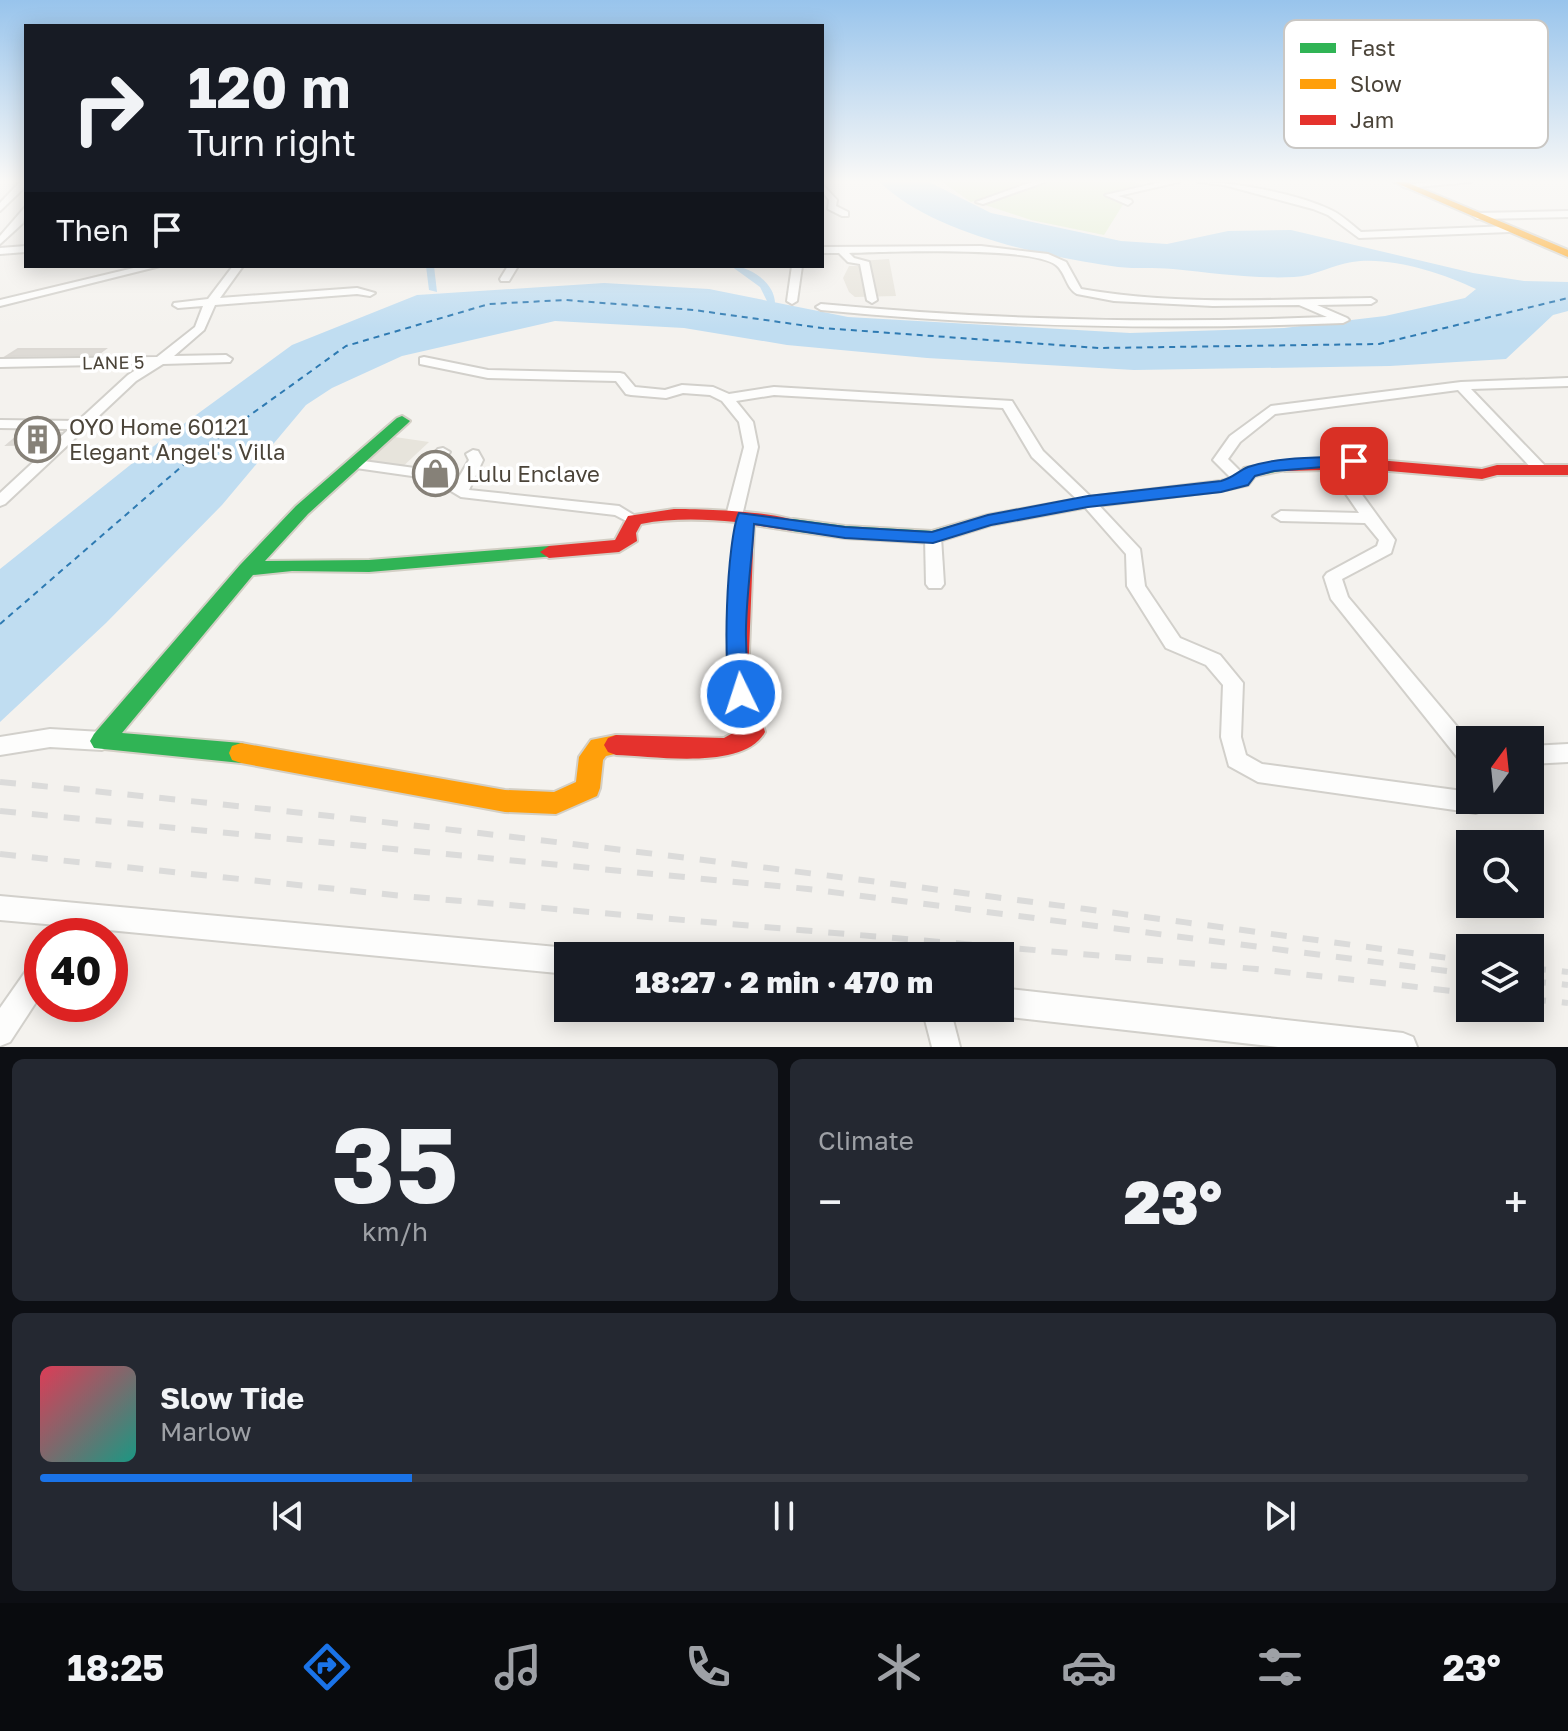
<!DOCTYPE html>
<html lang="en">
<head>
<meta charset="utf-8">
<style>
  :root { --surface:#171b24; --page:#242831; --text:#f1f3f6; --muted:#9ea1a6; --line:#363941; --accent:#1a73e8 }
  body { margin:0; font-family:"Golos Text",sans-serif; background:var(--page); color:var(--text); height:100vh; display:flex; flex-direction:column; font-size:30px; white-space:nowrap }
  * { box-sizing:border-box; margin:0 }
  p { font-size:26px; color:var(--muted) }
  .icon { flex:none; width:44px; height:44px; fill:none; stroke:currentColor; stroke-width:2; stroke-linecap:round; stroke-linejoin:round }
  .map { position:relative; height:1047px; overflow:hidden }
  .panel { display:flex; flex-direction:column; gap:12px; padding:12px; background:#0d0f14; flex:1 }
  .panel>* { flex:none }
  .top-card { position:absolute; left:24px; top:24px; width:800px; height:244px; border-radius:0px; box-shadow:0 4px 20px #0003; background:#171b24; color:var(--text); overflow:hidden }
  .needle { width:52px; rotate:15deg }
  .buttons { position:absolute; left:1456px; top:726px; display:grid; gap:16px }
  .buttons a { display:grid; place-items:center; width:88px; height:88px; border-radius:0px; background:var(--surface); box-shadow:0 4px 20px #0003; font-size:40px }
  .speed { position:absolute; left:24px; top:918px; display:flex; gap:16px; font-size:40px; font-weight:700; text-align:center }
  .speed>* { display:grid; place-content:center; width:104px; height:104px; border-radius:50%; background:var(--surface); box-shadow:0 4px 20px #0003; line-height:1 }
  .speed .limit { border:12px solid #d22; background:#fff; color:#111 }
  .pin { position:absolute; display:grid; place-items:center; width:68px; height:68px; color:#fff; margin:-34px; border-radius:16px; box-shadow:0 4px 12px #0006 }
  .me { position:absolute; width:88px; margin:-44px; rotate:356deg; stroke-linejoin:round; filter:drop-shadow(0 0 6px #0008) }
  .turn { display:flex; align-items:center; gap:28px; height:168px; padding:0 32px; font-size:36px }
  .turn .icon { width:104px; height:104px; stroke-width:2.5 }
  .turn b { display:block; font-size:56px; line-height:68px }
  .then { display:flex; align-items:center; height:76px; padding:0 32px; background:#0003; gap:16px; font-size:30px }
  .big { font-size:60px; font-weight:800; line-height:1.1 }
  .panel .tile { flex:1; display:flex; flex-direction:column; justify-content:center; gap:12px; min-width:0; padding:0 28px; border-radius:12px; background:var(--page) }
  .panel .dial { align-items:center; gap:0 }
  .dial b { font-size:104px; line-height:1 }
  .song { display:flex; align-items:center; gap:24px }
  .cover { width:96px; height:96px; border-radius:12px; background:linear-gradient(135deg,hsl(350 70% 55%),hsl(170 70% 35%)) }
  .played { height:8px; border-radius:4px; background:linear-gradient(90deg,var(--accent) 25%,var(--line) 25%) }
  .keys { display:flex; justify-content:space-around; direction:ltr }
  .heat { display:flex; justify-content:space-between; align-items:center; font-size:44px; direction:ltr }
  .panel .tiles { flex:1; display:grid; gap:12px; grid-template-columns:1fr 1fr }
  .tile:last-child { grid-column:span 2 }
  .trip { position:absolute; left:554px; top:942px; width:460px; height:80px; border-radius:0px; background:var(--surface); box-shadow:0 4px 20px #0003; font-weight:800; line-height:80px; text-align:center }
  .dock { display:flex; height:128px; justify-content:space-around; align-items:center; background:#090b0e; color:var(--muted) }
  .dock .icon { width:56px; height:56px }
  .dock .current { color:var(--accent) }
  .dock b { font-size:36px; color:var(--text) }
  .map>svg:first-child { display:block }
  .residential { fill:#e7e4dc }
  .green { fill:#e1eecf }
  .water { fill:#c0ddf1 }
  .lines { fill:none; stroke-linecap:round; stroke-linejoin:round }
  .canal { fill:#c0ddf1; fill-rule:evenodd }
  .ferry { stroke:#2e7ab2; stroke-width:2; stroke-dasharray:6 5; stroke-linecap:butt }
  .building { fill:#dedbd6; stroke:#dcd9d4; stroke-width:2 }
  .street-casing { stroke:#d2d0cb; stroke-width:4 }
  .fast-casing { stroke:#d3cfc5; stroke-width:4 }
  .slow-casing { stroke:#d3cfc5; stroke-width:4 }
  .jam-casing { stroke:#d3cfc5; stroke-width:4 }
  .street { fill:#fdfdfc; fill-rule:evenodd }
  .fast { fill:#30b455; fill-rule:evenodd }
  .slow { fill:#ff9f0a; fill-rule:evenodd }
  .jam { fill:#e5322d; fill-rule:evenodd }
  .rail { stroke:#dbdbda; stroke-width:6; stroke-dasharray:16 16; stroke-linecap:butt }
  .route { fill:#1a73e8; stroke:#114b97; stroke-width:2 }
  .labels { text-anchor:middle; dominant-baseline:central; stroke-width:7; stroke-linejoin:round; paint-order:stroke }
  .far-street-label { font-size:18px; fill:#4b4439; stroke:#fff }
  .poi-label { font-size:22px; fill:#4b4439; stroke:#fff; text-anchor:start }
  .key { fill:#fff; stroke:#c9c7c4; stroke-width:2 }
  .key-label { font-size:22px; fill:#4b4439 }
</style>
</head>
<body>
<div class="map">
<svg width="1568" height="1047" viewBox="0 0 1568 1047">
  <rect width="100%" height="100%" fill="#f4f2ee"/>
  <!-- residential -->
  <g class="residential">
    <path d="M889 259 896 296 855 297 849 292 843 278 849 266H860L859 261Z"/>
    <path d="M395 437 429 442 399 470 364 464Z"/>
  </g>
  <!-- green -->
  <g class="green">
    <path d="M942 182H1036L971 202Z"/>
    <path d="M1049 182H1132L1143 184 1107 194 1124 203 1104 235 1031 220 982 204Z"/>
  </g>
  <!-- water -->
  <path class="water" d="M880 182H929L991 213 1121 241 1167 244 1228 231 1291 230 1473 273 1524 281 1568 282V311L1553 315 1506 359 1390 366 1134 370 927 358 787 345 684 328 555 321 402 356 332 388 306 405 222 505 106 623 0 722V569L159 442 292 345 417 295 604 283 709 289 848 317 1130 333 1284 328 1385 316 1465 298 1476 289C1442 273 1390 256 1352 262 1332 265 1315 276 1294 277 1254 279 1212 273 1173 269 1154 267 1136 269 1118 267 1047 257 932 234 880 182Z"/>
  <g class="lines">
    <!-- canal -->
    <g class="canal">
      <path d="M426 266H434L437 292 429 290Z"/>
      <path d="M731 266C751 266 776 284 775 305H769L760 287Z"/>
    </g>
    <!-- ferry -->
    <path class="ferry" d="M0 624 196 454 346 346 489 304 565 300 694 310 822 328 1099 348 1379 344 1568 298"/>
  </g>
  <!-- building -->
  <g class="building">
    <path d="M18 349H105L97 355 7 356Z"/>
    <path d="M22 432 60 433 48 444 7 445Z"/>
  </g>
  <g class="lines">
    <defs>
      <g id="street">
        <path d="M20 182H26V186L0 211V203Z"/>
        <path d="M1032 182H1045L983 204 976 202Z"/>
        <path d="M1162 182H1179L1118 196 1131 200 1132 202 1128 205 1105 195Z"/>
        <path d="M1198 182C1236 182 1297 194 1331 210 1342 215 1352 225 1361 232L1509 226 1514 229 1509 232 1359 238 1328 215 1313 209 1224 185Z"/>
        <path d="M1427 182H1471L1406 188 1402 186Z"/>
        <path d="M822 184 837 200 836 206 848 212V216H842L828 209 829 200 822 191Z"/>
        <path d="M26 206 23 223 0 244V236Z"/>
        <path d="M1568 211V217L1477 219 1473 216 1477 213Z"/>
        <path d="M26 246V252L0 254V248Z"/>
        <path d="M981 246 1048 254 1066 262 1081 289C1176 306 1275 299 1371 298L1376 301 1371 304 1317 305 1347 318 1349 320 1343 323C1168 330 995 327 821 310L816 307 821 304C990 320 1158 324 1327 317L1299 305 1213 306 1114 301 1077 294C1066 288 1066 273 1056 265 1032 246 887 252 849 253L854 258 869 262 877 300 872 303 867 300 860 264 848 262 839 253H822V247Z"/>
        <path d="M142 266H160L0 306V300Z"/>
        <path d="M233 266H243L220 298 357 288 375 293 370 296 357 294 215 305 204 330 174 356 226 355 232 359 230 362 163 364 136 381 5 504 0 506V493L69 429 0 428V420L78 421 128 375 145 364 0 367V359L157 357 195 327 203 306 178 308 173 305 174 303 208 299Z"/>
        <path d="M508 266H518L509 281H501L500 279Z"/>
        <path d="M792 266H802L797 301 792 304 787 301Z"/>
        <path d="M424 357 488 370 620 373 624 374 635 387 665 390 682 385 713 387 729 394 774 387 1012 401 1043 451 1093 499 1140 549 1145 586 1180 638 1220 655 1243 683 1241 737 1246 755 1262 764 1470 792V800H1487L1484 810 1476 813 1258 782 1229 766 1221 737 1223 685 1206 665 1166 648 1127 586 1126 554 1083 505 1032 457 1003 408 774 395 736 401 753 422 758 447 742 516 734 521 726 516 744 447 739 422 722 401 710 395 683 393 666 398 631 395 626 394 616 381 488 378 420 364V358Z"/>
        <path d="M1568 378V386L1471 389 1548 469 1550 472 1548 475H1538L1458 390 1275 414 1240 442 1228 459 1250 481 1247 484H1237L1213 460 1230 436 1271 406 1461 382Z"/>
        <path d="M443 448 450 452 431 477 426 478 356 468 349 464 356 460 422 469 438 449Z"/>
        <path d="M473 450 478 451 483 460 469 490 619 506 642 520 634 525 615 515 461 497 451 491 469 460 466 454Z"/>
        <path d="M1331 458 1336 459 1395 540 1391 553 1342 579 1348 597 1470 742V766L1462 763 1331 599 1324 577 1327 573 1377 546 1379 540 1365 523 1281 521 1273 516 1281 511 1359 513 1324 462Z"/>
        <path d="M933 532 941 537 944 584 941 588H929L926 584 925 537Z"/>
        <path d="M50 729 102 732 109 735 113 741 109 747 102 750 50 747 0 755V737Z"/>
        <path d="M1568 744V762L1530 764V746Z"/>
        <path d="M0 896 568 948 577 952 579 956H568V974L98 929 83 936H52L57 925 0 920Z"/>
        <path d="M42 957V993L10 1042 0 1046V1008L33 961Z"/>
        <path d="M1000 988 1403 1033 1413 1037 1417 1047H1278L1000 1016 990 1012 989 1008H1000Z"/>
        <path d="M922 1008H950L960 1047H932Z"/>
      </g>
      <g id="fast">
        <path d="M402 416 410 421 407 424 308 514 265 561 369 560 549 546 558 552 556 556 369 572 292 571 253 575 122 733 241 743 250 746 253 753 250 760 241 763 94 748 90 741 94 734 240 565 296 506 397 418Z"/>
        <path d="M1285 461 1293 466 1291 469 1255 476 1248 485 1221 491 1088 507 991 525 933 543 845 538 793 531 784 525 793 519 845 526 932 531 988 515 1088 497 1221 481 1236 477 1244 468Z"/>
      </g>
      <g id="slow">
        <path d="M1394 182H1406L1568 250V257Z"/>
        <path d="M616 735 624 738 628 745 624 752 606 756 603 760 600 788 597 796 556 814 505 812 241 763 232 760 229 753 232 746 241 743 505 790 554 792 576 782 579 757 591 740Z"/>
      </g>
      <g id="jam">
        <path d="M1366 459 1482 469 1497 465H1568V475H1497L1482 479 1366 469 1285 471 1277 466 1285 461Z"/>
        <path d="M674 509C698 509 788 511 802 525L793 531 754 525 748 677 765 732C744 771 654 756 616 755L608 752 604 745 608 738 616 735 724 738 740 729 726 677 736 522C704 519 672 518 641 524L636 533 637 541 619 552 549 558 540 552 549 546 615 540 628 516Z"/>
      </g>
    </defs>
    <!-- street casing -->
    <use href="#street" class="street-casing"/>
    <!-- fast casing -->
    <use href="#fast" class="fast-casing"/>
    <!-- slow casing -->
    <use href="#slow" class="slow-casing"/>
    <!-- jam casing -->
    <use href="#jam" class="jam-casing"/>
    <!-- street -->
    <use href="#street" class="street"/>
    <!-- fast -->
    <use href="#fast" class="fast"/>
    <!-- slow -->
    <use href="#slow" class="slow"/>
    <!-- jam -->
    <use href="#jam" class="jam"/>
    <!-- rail -->
    <g class="rail">
      <path d="M0 782C492 829 981 894 1470 961"/>
      <path d="M0 811 808 889 1470 974"/>
      <path d="M0 854 403 896 1256 969 1470 993"/>
      <path d="M1530 968 1568 972"/>
      <path d="M1530 981 1568 985"/>
      <path d="M1530 999 1568 1003"/>
    </g>
  </g>
  <!-- sky -->
  <linearGradient id="sky" x2="0" y2="1"><stop stop-color="#98c4ec"/><stop offset="0.55" stop-color="#faf9f7"/><stop offset="1" stop-color="#faf9f7" stop-opacity="0"/></linearGradient>
  <rect width="1568" height="329" fill="url(#sky)"/>
  <!-- route -->
  <path class="route" d="M1354 456 1360 457V464L1274 471 1255 476 1248 485 1221 492 1088 507 991 525 933 543 845 538 754 524C751 578 738 641 753 694L749 700H733C721 677 727 536 739 513L845 527 932 532 988 515 1088 496 1221 481C1233 478 1238 471 1248 467 1280 456 1320 458 1354 456Z"/>
  <!-- icons -->
  <defs>
    <symbol id="building-ring" viewBox="-11 -11 22 22"><circle r="9.5" fill="#fff" stroke="#868178" stroke-width="1.5"/><path d="M-4-6H4V6H1V3H-1V6H-4ZM-2.5-4.3h1.7v1.8h-1.7ZM.8-4.3h1.7v1.8H.8ZM-2.5-1h1.7V.8h-1.7ZM.8-1h1.7V.8H.8Z" fill="#868178"/></symbol>
    <symbol id="shop-ring" viewBox="-11 -11 22 22"><circle r="9.5" fill="#fff" stroke="#868178" stroke-width="1.5"/><path d="M-5-2.5h2.3a2.7 3.5 0 0 1 5.4 0H5L5.5 6h-11ZM-1.5-2.5h3a1.5 2.3 0 0 0-3 0Z" fill="#868178"/></symbol>
  </defs>
  <g fill-rule="evenodd">
    <use href="#building-ring" x="12" y="414" width="51" height="51"/>
    <use href="#shop-ring" x="410" y="448" width="51" height="51"/>
  </g>
  <g class="labels">
    <!-- far-street labels -->
    <g class="far-street-label">
      <text transform="translate(113 362) rotate(-1)">LANE 5</text>
    </g>
    <!-- poi labels -->
    <g class="poi-label">
      <text x="69" y="426">OYO Home 60121<tspan x="69" dy="25">Elegant Angel's Villa</tspan></text>
      <text x="466" y="473">Lulu Enclave</text>
    </g>
  </g>
  <!-- legend -->
  <rect x="1284" y="20" width="264" height="128" rx="12" class="key"/>
  <rect x="1300" y="43" width="36" height="10" fill="#30b455"/>
  <rect x="1300" y="79" width="36" height="10" fill="#ff9f0a"/>
  <rect x="1300" y="115" width="36" height="10" fill="#e5322d"/>
  <g class="key-label">
    <text x="1350" y="56">Fast</text>
    <text x="1350" y="92">Slow</text>
    <text x="1350" y="128">Jam</text>
  </g>
</svg>
<div class="buttons">
<a><svg class="needle" viewBox="-14 -14 28 28"><path d="M0-13l5 13h-10z" fill="#e53935"/><path d="M0 13l5-13h-10z" fill="#9ea1a6"/></svg></a>
<a><svg class="icon" aria-label="search" viewBox="0 0 24 24"><circle cx="10" cy="10" r="6"/><path d="M15 15l6 6"/></svg></a>
<a><svg class="icon" aria-label="layers" viewBox="0 0 24 24"><path d="M12 4l9 5-9 5-9-5zM3 14l9 5 9-5"/></svg></a>
</div>
<div class="speed"><div class="limit">40</div></div>
<div class="pin" style="left:1354px;top:461px;background:#d93025"><svg class="icon" aria-label="arrive" viewBox="0 0 24 24"><path d="M6 21V4h12l-3 4 3 4H6"/></svg></div>
<svg class="me" style="left:741px;top:694px" viewBox="-20 -20 40 40"><circle r="17" fill="#1a73e8" stroke="#fff" stroke-width="3"/><path d="M0-11L8 9 0 5-8 9z" fill="#fff"/></svg>
<div class="trip">18:27 · 2 min · 470 m</div>
<div class="top-card">
<div class="turn"><svg class="icon" aria-label="right" viewBox="0 0 24 24"><path d="M7 20v-9h11M14 6l5 5-5 5"/></svg><div><b>120 m</b>Turn right</div></div>
<div class="then">Then<svg class="icon" aria-label="arrive" viewBox="0 0 24 24"><path d="M6 21V4h12l-3 4 3 4H6"/></svg></div>
</div>
</div>
<section class="panel">
<div class="tiles">
<div class="tile dial"><b>35</b><p>km/h</p></div>
<div class="tile"><p>Climate</p>
<div class="heat"><a>−</a><b class="big">23°</b><a>+</a></div>
</div>
<div class="tile">
<div class="song"><i class="cover"></i><div><b>Slow Tide</b><p>Marlow</p></div></div>
<div class="played"></div>
<div class="keys"><svg class="icon" aria-label="previous" viewBox="0 0 24 24"><path d="M18 5L8 12l10 7zM5 5v14"/></svg><svg class="icon" aria-label="pause" viewBox="0 0 24 24"><path d="M8 5v14M16 5v14"/></svg><svg class="icon" aria-label="next" viewBox="0 0 24 24"><path d="M6 5l10 7-10 7zM19 5v14"/></svg></div>
</div>
</div>
</section>
<nav class="dock">
<b>18:25</b>
<svg class="icon current" aria-label="directions" viewBox="0 0 24 24"><path d="M12 3l9 9-9 9-9-9zM9 14v-3h6M13 9l2 2-2 2"/></svg>
<svg class="icon" aria-label="music" viewBox="0 0 24 24"><path d="M9 18V5l10-2v13"/><circle cx="6" cy="18" r="3"/><circle cx="16" cy="16" r="3"/></svg>
<svg class="icon" aria-label="phone" viewBox="0 0 24 24"><path d="M5 4h4l2 5-3 2q2 4 5 5l2-3 5 2v4C11 20 4 13 5 4z"/></svg>
<svg class="icon" aria-label="climate" viewBox="0 0 24 24"><path d="M12 3v18M4 7l16 10M4 17L20 7"/></svg>
<svg class="icon" aria-label="car" viewBox="0 0 24 24"><path d="M5 17H2v-5l4-1 3-4h7l3 4 3 1v5h-3M9 17h6M6 11h13"/><circle cx="7" cy="17" r="2"/><circle cx="17" cy="17" r="2"/></svg>
<svg class="icon" aria-label="filters" viewBox="0 0 24 24"><path d="M4 7h16M4 17h16"/><circle cx="9" cy="7" r="2"/><circle cx="15" cy="17" r="2"/></svg>
<b>23°</b>
</nav>
</body>
</html>
